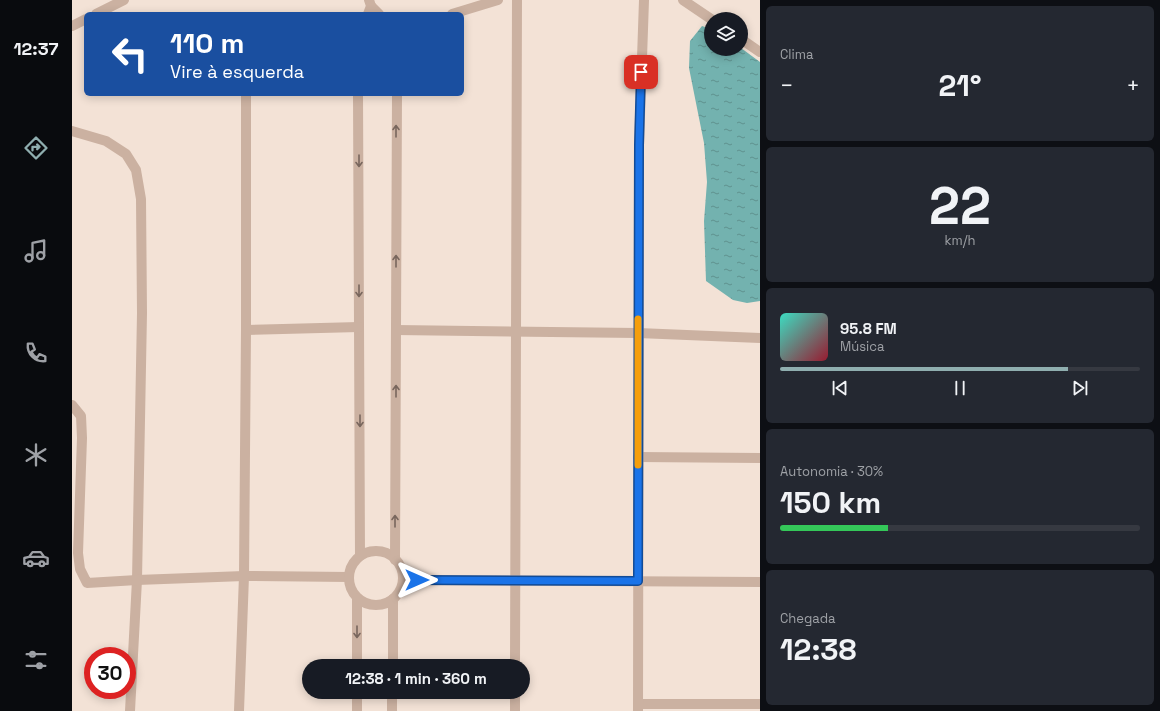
<!DOCTYPE html>
<html lang="pt">
<head>
<meta charset="utf-8">
<style>
  :root { --surface:#171b24; --page:#242831; --text:#f1f3f6; --muted:#9ea1a6; --line:#363941; --accent:#8faeaf }
  body { margin:0; font-family:"Space Grotesk",sans-serif; background:var(--page); color:var(--text); height:100vh; display:flex; flex-direction:column; font-size:15px; white-space:nowrap }
  * { box-sizing:border-box; margin:0 }
  p { font-size:13px; color:var(--muted) }
  .icon { flex:none; width:22px; height:22px; fill:none; stroke:currentColor; stroke-width:2; stroke-linecap:round; stroke-linejoin:round }
  .map { position:relative; flex:1; overflow:hidden }
  .side { display:flex; flex-direction:column; gap:6px; padding:6px; background:#0d0f14; width:400px }
  .side>* { flex:none }
  .top-card { position:absolute; left:12px; top:12px; width:380px; height:84px; border-radius:6px; box-shadow:0 2px 10px #0003; background:#1a4fa0; color:#fff; overflow:hidden }
  .fabs { position:absolute; left:632px; top:12px; display:grid; gap:8px }
  .fabs a { display:grid; place-items:center; width:44px; height:44px; border-radius:50%; background:var(--surface); box-shadow:0 2px 10px #0003; font-size:20px }
  .speed { position:absolute; left:12px; top:647px; display:flex; gap:8px; font-size:20px; font-weight:700; text-align:center }
  .speed>* { display:grid; place-content:center; width:52px; height:52px; border-radius:50%; background:var(--surface); box-shadow:0 2px 10px #0003; line-height:1 }
  .speed .limit { border:6px solid #d22; background:#fff; color:#111 }
  .pin { position:absolute; display:grid; place-items:center; width:34px; height:34px; color:#fff; margin:-17px; border-radius:8px; box-shadow:0 2px 6px #0006 }
  .me { position:absolute; width:44px; margin:-22px; rotate:90deg; stroke-linejoin:round; filter:drop-shadow(0 0 3px #0008) }
  .turn { display:flex; align-items:center; gap:14px; height:84px; padding:0 20px; font-size:18px }
  .turn .icon { width:52px; height:52px; stroke-width:2.5 }
  .turn b { display:block; font-size:28px; line-height:34px }
  .big { font-size:30px; font-weight:700; line-height:1.1 }
  .side .card { flex:1; display:flex; flex-direction:column; justify-content:center; gap:6px; min-width:0; padding:0 14px; border-radius:6px; background:var(--page) }
  .side .dial { align-items:center; gap:0 }
  .dial b { font-size:52px; line-height:1 }
  .song { display:flex; align-items:center; gap:12px }
  .cover { width:48px; height:48px; border-radius:6px; background:linear-gradient(135deg,hsl(170 70% 55%),hsl(350 70% 35%)) }
  .played { height:4px; border-radius:2px; background:linear-gradient(90deg,var(--accent) 80%,var(--line) 80%) }
  .keys { display:flex; justify-content:space-around; direction:ltr }
  .heat { display:flex; justify-content:space-between; align-items:center; font-size:22px; direction:ltr }
  .charge { height:6px; border-radius:3px; background:linear-gradient(90deg,#34c759 30%,var(--line) 0) }
  .trip { position:absolute; left:230px; top:659px; width:228px; height:40px; border-radius:20px; background:var(--surface); box-shadow:0 2px 10px #0003; font-weight:700; line-height:40px; text-align:center }
  main { display:flex; flex:1; min-height:0 }
  .dock { display:flex; flex-direction:column; width:72px; justify-content:space-around; align-items:center; background:#090b0e; color:var(--muted) }
  .dock .icon { width:28px; height:28px }
  .dock .active { color:var(--accent) }
  .dock b { font-size:18px; color:var(--text) }
  .map>svg:first-child { display:block }
  .water { fill:url(#water-ripples) }
  .lines { fill:none; stroke-linecap:round; stroke-linejoin:round }
  .minor { stroke:#cbb1a1; stroke-width:10 }
  .oneway { stroke:#78665d }
  .route-casing { stroke:#114b97; stroke-width:10 }
  .route { stroke:#1a73e8; stroke-width:7 }
  .slow { stroke:#f59e0b; stroke-width:7 }
</style>
</head>
<body>
<main>
<nav class="dock">
<b>12:37</b>
<svg class="icon active" aria-label="directions" viewBox="0 0 24 24"><path d="M12 3l9 9-9 9-9-9zM9 14v-3h6M13 9l2 2-2 2"/></svg>
<svg class="icon" aria-label="music" viewBox="0 0 24 24"><path d="M9 18V5l10-2v13"/><circle cx="6" cy="18" r="3"/><circle cx="16" cy="16" r="3"/></svg>
<svg class="icon" aria-label="phone" viewBox="0 0 24 24"><path d="M5 4h4l2 5-3 2q2 4 5 5l2-3 5 2v4C11 20 4 13 5 4z"/></svg>
<svg class="icon" aria-label="climate" viewBox="0 0 24 24"><path d="M12 3v18M4 7l16 10M4 17L20 7"/></svg>
<svg class="icon" aria-label="car" viewBox="0 0 24 24"><path d="M5 17H2v-5l4-1 3-4h7l3 4 3 1v5h-3M9 17h6M6 11h13"/><circle cx="7" cy="17" r="2"/><circle cx="17" cy="17" r="2"/></svg>
<svg class="icon" aria-label="filters" viewBox="0 0 24 24"><path d="M4 7h16M4 17h16"/><circle cx="9" cy="7" r="2"/><circle cx="15" cy="17" r="2"/></svg>
</nav>
<div class="map">
<svg width="688" height="711" viewBox="0 0 688 711">
  <defs>
    <pattern id="water-ripples" width="26" height="14" patternUnits="userSpaceOnUse"><rect width="26" height="14" fill="#73b2af"/><path d="M2 4q2-2 4 0t4 0M15 11q2-2 4 0t4 0" fill="none" stroke="#5f918e"/></pattern>
  </defs>
  <rect width="100%" height="100%" fill="#f3e2d6"/>
  <!-- water -->
  <path class="water" d="M630 26 639 29V49L669 48 688 62V301L675 303 661 300 634 281 632 221 635 182 632 143 617 68 618 41Z"/>
  <g class="lines">
    <!-- minor -->
    <g class="minor">
      <path d="M611 0 639 19"/>
      <path d="M299 6 307 14"/>
      <path d="M24 14 52 0"/>
      <path d="M296 14 299 6 297 0"/>
      <path d="M380 14 426 0"/>
      <path d="M0 26 14 19"/>
      <path d="M669 39 688 52"/>
      <path d="M286 94 288 556"/>
      <path d="M0 131 34 141 54 154 64 170 69 199 70 313 65 580 58 711"/>
      <path d="M174 330 287 327"/>
      <path d="M324 330 566 333 688 338"/>
      <path d="M0 405 9 416 10 438 6 553 8 569 15 583 65 580 172 576 277 577"/>
      <path d="M566 457 688 458"/>
      <circle cx="304" cy="578" r="27"/>
      <path d="M323 560 325 94"/>
      <path d="M331 580 688 582"/>
      <path d="M285 598V666"/>
      <path d="M321 666V599"/>
      <path d="M443 666 445 0"/>
      <path d="M285 692V711"/>
      <path d="M566 704H688"/>
      <path d="M167 711 172 576 174 330V94"/>
      <path d="M320 711V692"/>
      <path d="M443 711V692"/>
      <path d="M566 711 567 145 572 0"/>
    </g>
  </g>
  <!-- one-way arrows -->
  <defs><path id="oneway-shaft" d="M-6 0H5M1.5-3L5.5 0L1.5 3" fill="none" stroke-width="1.6" stroke-linecap="round" stroke-linejoin="round"/></defs>
  <g class="oneway">
    <use href="#oneway-shaft" transform="translate(324 131) rotate(-90)"/>
    <use href="#oneway-shaft" transform="translate(287 161) rotate(90)"/>
    <use href="#oneway-shaft" transform="translate(324 261) rotate(-90)"/>
    <use href="#oneway-shaft" transform="translate(287 291) rotate(90)"/>
    <use href="#oneway-shaft" transform="translate(324 391) rotate(-90)"/>
    <use href="#oneway-shaft" transform="translate(288 421) rotate(90)"/>
    <use href="#oneway-shaft" transform="translate(323 521) rotate(-90)"/>
    <use href="#oneway-shaft" transform="translate(285 632) rotate(90)"/>
  </g>
  <g class="lines">
    <defs>
      <path id="route" d="M345 580 566 581 567 145 569 72"/>
    </defs>
    <!-- route casing -->
    <use href="#route" class="route-casing"/>
    <!-- route -->
    <use href="#route" class="route"/>
    <!-- slow -->
    <path class="slow" d="M566 465V319"/>
  </g>
</svg>
<div class="fabs">
<a><svg class="icon" aria-label="layers" viewBox="0 0 24 24"><path d="M12 4l9 5-9 5-9-5zM3 14l9 5 9-5"/></svg></a>
</div>
<div class="speed"><div class="limit">30</div></div>
<div class="pin" style="left:569px;top:72px;background:#d93025"><svg class="icon" aria-label="arrive" viewBox="0 0 24 24"><path d="M6 21V4h12l-3 4 3 4H6"/></svg></div>
<svg class="me" style="left:345px;top:580px" viewBox="-20 -20 40 40"><path d="M0-17L14 15 0 8-14 15z" fill="#1a73e8" stroke="#fff" stroke-width="4"/></svg>
<div class="trip">12:38 · 1 min · 360 m</div>
<div class="top-card">
<div class="turn"><svg class="icon" aria-label="left" viewBox="0 0 24 24"><path d="M17 20v-9H6M10 6l-5 5 5 5"/></svg><div><b>110 m</b>Vire à esquerda</div></div>
</div>
</div>
<section class="side">
<div class="card"><p>Clima</p>
<div class="heat"><a>−</a><b class="big">21°</b><a>+</a></div>
</div>
<div class="card dial"><b>22</b><p>km/h</p></div>
<div class="card">
<div class="song"><i class="cover"></i><div><b>95.8 FM</b><p>Música</p></div></div>
<div class="played"></div>
<div class="keys"><svg class="icon" aria-label="previous" viewBox="0 0 24 24"><path d="M18 5L8 12l10 7zM5 5v14"/></svg><svg class="icon" aria-label="pause" viewBox="0 0 24 24"><path d="M8 5v14M16 5v14"/></svg><svg class="icon" aria-label="next" viewBox="0 0 24 24"><path d="M6 5l10 7-10 7zM19 5v14"/></svg></div>
</div>
<div class="card"><p>Autonomia · 30%</p><b class="big">150 km</b><div class="charge"></div></div>
<div class="card"><p>Chegada</p><b class="big">12:38</b></div>
</section>
</main>
</body>
</html>
